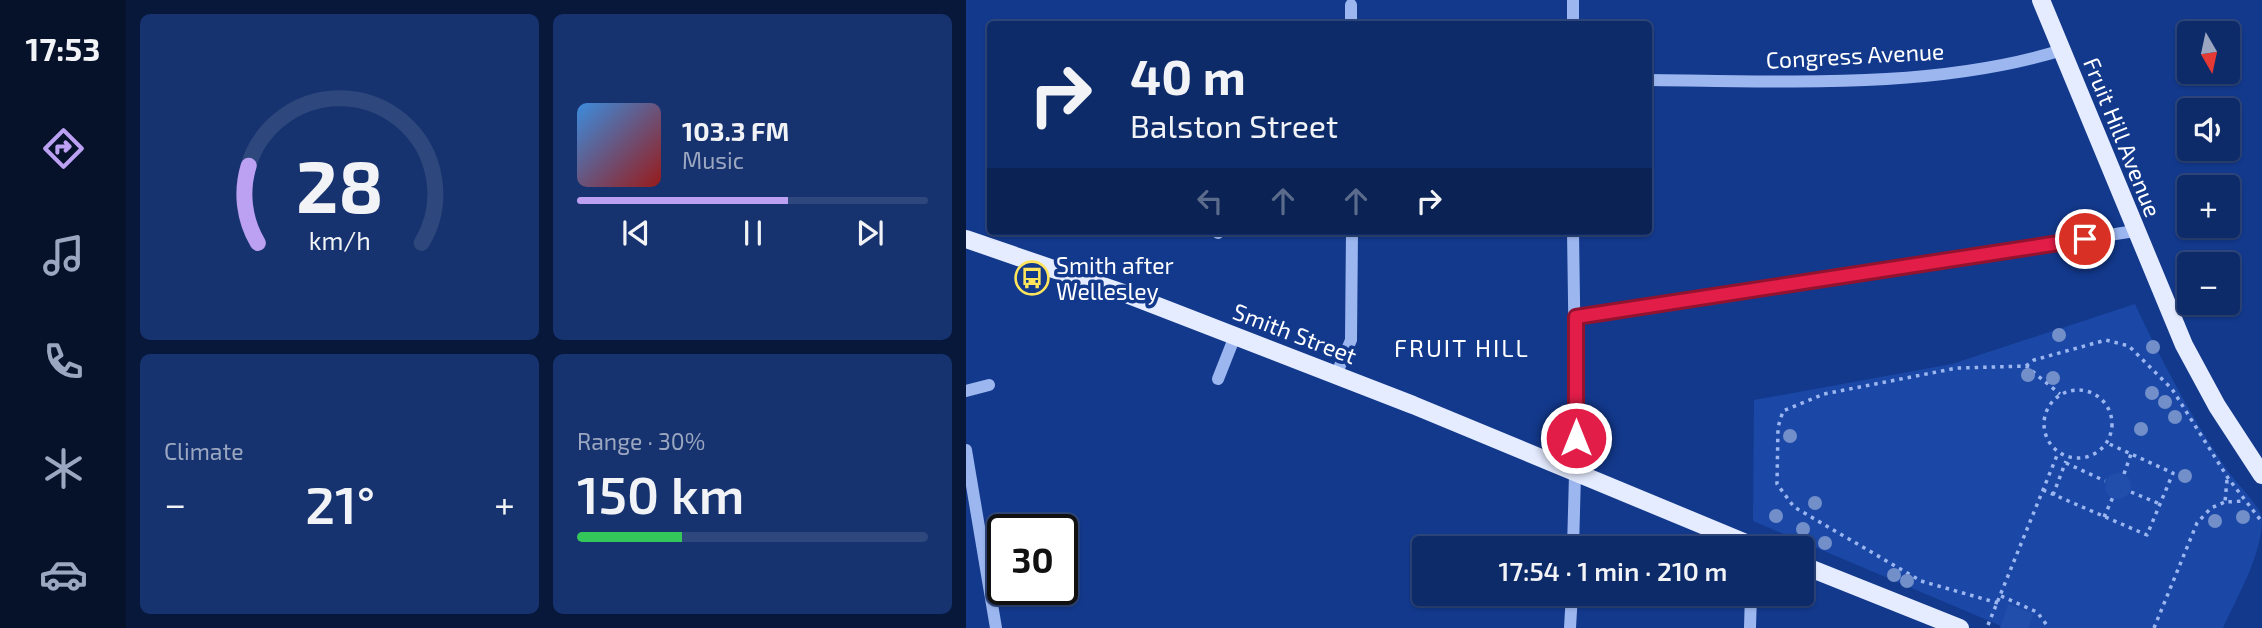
<!DOCTYPE html>
<html lang="en">
<head>
<meta charset="utf-8">
<style>
  :root { --surface:#0e2b69; --page:#17336f; --text:#f1f3f6; --muted:#9ba7c0; --line:#2e477d; --accent:#bca0f2 }
  body { margin:0; font-family:"Exo 2",sans-serif; background:var(--page); color:var(--text); height:100vh; display:flex; flex-direction:column; font-size:26px; white-space:nowrap }
  * { box-sizing:border-box; margin:0 }
  p { font-size:23px; color:var(--muted) }
  .icon { flex:none; width:38px; height:38px; fill:none; stroke:currentColor; stroke-width:2; stroke-linecap:round; stroke-linejoin:round }
  .map { position:relative; flex:1; overflow:hidden }
  .sheet { display:flex; flex-direction:column; gap:14px; padding:14px; background:#08183a; width:840px }
  .sheet>* { flex:none }
  .hud { position:absolute; left:21px; top:21px; width:665px; height:214px; border-radius:7px; box-shadow:0 2px 5px #0004,0 0 0 2px var(--line); background:#0e2b69; color:var(--text); overflow:hidden }
  .needle { width:46px; rotate:171deg }
  .fabs { position:absolute; left:1211px; top:21px; display:grid; gap:14px }
  .fabs a { display:grid; place-items:center; width:63px; height:63px; border-radius:7px; background:var(--surface); box-shadow:0 2px 5px #0004,0 0 0 2px var(--line); font-size:35px }
  .speed { position:absolute; left:21px; top:514px; display:flex; gap:14px; font-size:35px; font-weight:700; text-align:center }
  .speed>* { display:grid; place-content:center; width:91px; height:91px; border-radius:50%; background:var(--surface); box-shadow:0 2px 5px #0004,0 0 0 2px var(--line); line-height:1 }
  .speed .limit { border:4px solid #111; border-radius:10px; background:#fff; color:#111 }
  .pin { position:absolute; display:grid; place-items:center; width:60px; height:60px; color:#fff; margin:-30px; border:4px solid #fff; border-radius:50%; box-shadow:0 2px 7px #0007 }
  .me { position:absolute; width:77px; margin:-38px; rotate:0deg; stroke-linejoin:round; filter:drop-shadow(0 0 5px #0008) }
  .turn { display:flex; align-items:center; gap:24px; height:147px; padding:0 28px; font-size:32px }
  .turn .icon { width:91px; height:91px; stroke-width:2.5 }
  .turn b { display:block; font-size:49px; line-height:60px }
  .lanes { display:flex; align-items:center; height:66px; padding:0 28px; background:#0003; justify-content:center; gap:35px; direction:ltr }
  .lanes .off { opacity:.35 }
  .big { font-size:52px; font-weight:600; line-height:1.1 }
  .sheet .card { flex:1; display:flex; flex-direction:column; justify-content:center; gap:10px; min-width:0; padding:0 24px; border-radius:10px; background:var(--page) }
  .sheet .dial { align-items:center; gap:0 }
  .dial svg { height:182px; overflow:visible; fill:none; stroke:var(--line); stroke-width:7; stroke-linecap:round; text-anchor:middle }
  .dial text { fill:var(--text); stroke:none }
  .song { display:flex; align-items:center; gap:21px }
  .cover { width:84px; height:84px; border-radius:10px; background:linear-gradient(135deg,hsl(210 70% 55%),hsl(0 70% 35%)) }
  .played { height:7px; border-radius:4px; background:linear-gradient(90deg,var(--accent) 60%,var(--line) 60%) }
  .keys { display:flex; justify-content:space-around; direction:ltr }
  .heat { display:flex; justify-content:space-between; align-items:center; font-size:38px; direction:ltr }
  .charge { height:10px; border-radius:5px; background:linear-gradient(90deg,#34c759 30%,var(--line) 0) }
  .sheet .tiles { flex:1; display:grid; gap:14px; grid-template-columns:repeat(2,1fr) }
  .trip { position:absolute; left:446px; top:536px; width:402px; height:70px; border-radius:7px; background:var(--surface); box-shadow:0 2px 5px #0004,0 0 0 2px var(--line); font-weight:600; line-height:70px; text-align:center }
  main { display:flex; flex:1; min-height:0 }
  .tabs { display:flex; flex-direction:column; width:126px; justify-content:space-around; align-items:center; background:#06112a; color:var(--muted) }
  .tabs .icon { width:49px; height:49px }
  .tabs .active { color:var(--accent) }
  .tabs b { font-size:32px; color:var(--text) }
  .map>svg:first-child { display:block }
  .green { fill:#1b48a6 }
  .building { fill:#214dab }
  .lines { fill:none; stroke-linecap:round; stroke-linejoin:round }
  .path { stroke:#9cb7f0; stroke-width:3.5; stroke-dasharray:3.5 5; stroke-linecap:butt }
  .minor { stroke:#9cb7f0; stroke-width:12 }
  .major { stroke:#e5ecff; stroke-width:18 }
  .tree { fill:#738fca }
  .route-casing { stroke:#92132f; stroke-width:18 }
  .route { stroke:#e11d48; stroke-width:12 }
  .labels { text-anchor:middle; dominant-baseline:central; stroke-width:7; stroke-linejoin:round; paint-order:stroke }
  .street-label { font-size:23px; fill:#fff; stroke:#13398c }
  .poi-label { font-size:23px; fill:#fff; stroke:#13398c; text-anchor:start }
  .neighbourhood-label { font-size:24px; letter-spacing:2px; fill:#fff; stroke:#13398c }
</style>
</head>
<body>
<main>
<nav class="tabs">
<b>17:53</b>
<svg class="icon active" aria-label="directions" viewBox="0 0 24 24"><path d="M12 3l9 9-9 9-9-9zM9 14v-3h6M13 9l2 2-2 2"/></svg>
<svg class="icon" aria-label="music" viewBox="0 0 24 24"><path d="M9 18V5l10-2v13"/><circle cx="6" cy="18" r="3"/><circle cx="16" cy="16" r="3"/></svg>
<svg class="icon" aria-label="phone" viewBox="0 0 24 24"><path d="M5 4h4l2 5-3 2q2 4 5 5l2-3 5 2v4C11 20 4 13 5 4z"/></svg>
<svg class="icon" aria-label="climate" viewBox="0 0 24 24"><path d="M12 3v18M4 7l16 10M4 17L20 7"/></svg>
<svg class="icon" aria-label="car" viewBox="0 0 24 24"><path d="M5 17H2v-5l4-1 3-4h7l3 4 3 1v5h-3M9 17h6M6 11h13"/><circle cx="7" cy="17" r="2"/><circle cx="17" cy="17" r="2"/></svg>
</nav>
<section class="sheet">
<div class="tiles">
<div class="card dial"><svg viewBox="0 0 100 80">
<path d="M14 69A42 42 0 1 1 86 69"/>
<path d="M14 69A42 42 0 0 1 10 35" stroke="#bca0f2"/>
<text x="50" y="56" font-size="32" font-weight="700">28</text>
<text x="50" y="72" font-size="11">km/h</text>
</svg></div>
<div class="card">
<div class="song"><i class="cover"></i><div><b>103.3 FM</b><p>Music</p></div></div>
<div class="played"></div>
<div class="keys"><svg class="icon" aria-label="previous" viewBox="0 0 24 24"><path d="M18 5L8 12l10 7zM5 5v14"/></svg><svg class="icon" aria-label="pause" viewBox="0 0 24 24"><path d="M8 5v14M16 5v14"/></svg><svg class="icon" aria-label="next" viewBox="0 0 24 24"><path d="M6 5l10 7-10 7zM19 5v14"/></svg></div>
</div>
<div class="card"><p>Climate</p>
<div class="heat"><a>−</a><b class="big">21°</b><a>+</a></div>
</div>
<div class="card"><p>Range · 30%</p><b class="big">150 km</b><div class="charge"></div></div>
</div>
</section>
<div class="map">
<svg width="1296" height="628" viewBox="0 0 1296 628">
  <rect width="100%" height="100%" fill="#13398c"/>
  <!-- green -->
  <path class="green" d="M1169 304C1195 360 1224 415 1259 467 1267 480 1295 506 1296 519 1296 555 1272 595 1257 628H1040L787 521 788 400 986 364Z"/>
  <!-- building -->
  <g class="building">
    <circle cx="1152" cy="486" r="13"/>
    <path d="M1042 604 1068 614 1062 628H1034Z"/>
  </g>
  <g class="lines">
    <!-- path -->
    <g class="path">
      <path d="M1060 366 1068 360 1140 340 1163 346 1206 389 1262 478 1296 522"/>
      <circle cx="1112" cy="424" r="34"/>
      <path d="M1100 463 1139 481"/>
      <path d="M1158 474 1165 454"/>
      <path d="M1261 480 1259 502 1278 501"/>
      <path d="M1077 490 1181 535 1207 473 1141 443"/>
      <path d="M1165 492 1194 504"/>
      <path d="M1087 495 1100 461"/>
      <path d="M1138 517 1147 497"/>
      <path d="M1035 596 1071 612 1083 628"/>
      <path d="M1032 603 955 581 828 507 811 484 812 427 817 411 858 394 991 368 1060 366 1094 394"/>
      <path d="M1022 625 1092 453"/>
      <path d="M1188 628 1231 523 1245 508 1259 502"/>
    </g>
    <!-- minor -->
    <g class="minor">
      <path d="M385 5V24"/>
      <path d="M607 24V0"/>
      <path d="M682 80C816 81 968 90 1096 50"/>
      <path d="M252 233 253 231"/>
      <path d="M610 317 1169 231"/>
      <path d="M370 375 385 340 386 231"/>
      <path d="M252 379 269 336"/>
      <path d="M0 391 23 385"/>
      <path d="M0 450 30 628"/>
      <path d="M607 548 610 438 607 231"/>
      <path d="M604 628 606 593"/>
      <path d="M784 628 785 593"/>
    </g>
    <!-- major -->
    <g class="major">
      <path d="M1075 0 1218 345 1251 406 1296 475"/>
      <path d="M0 239 163 295 447 405 792 548"/>
      <path d="M836 565 994 628"/>
    </g>
  </g>
  <!-- trees -->
  <g class="tree">
    <circle cx="1093" cy="335" r="7"/>
    <circle cx="1187" cy="347" r="7"/>
    <circle cx="1062" cy="375" r="7"/>
    <circle cx="1087" cy="378" r="7"/>
    <circle cx="1186" cy="393" r="7"/>
    <circle cx="1199" cy="402" r="7"/>
    <circle cx="1209" cy="417" r="7"/>
    <circle cx="1175" cy="429" r="7"/>
    <circle cx="824" cy="436" r="7"/>
    <circle cx="1219" cy="476" r="7"/>
    <circle cx="849" cy="503" r="7"/>
    <circle cx="810" cy="516" r="7"/>
    <circle cx="1277" cy="517" r="7"/>
    <circle cx="1249" cy="521" r="7"/>
    <circle cx="837" cy="529" r="7"/>
    <circle cx="859" cy="543" r="7"/>
    <circle cx="928" cy="575" r="7"/>
    <circle cx="941" cy="581" r="7"/>
  </g>
  <g class="lines">
    <defs>
      <path id="route" d="M610 438V317L1119 239"/>
    </defs>
    <!-- route casing -->
    <use href="#route" class="route-casing"/>
    <!-- route -->
    <use href="#route" class="route"/>
  </g>
  <!-- icons -->
  <defs>
    <symbol id="bus-ring" viewBox="-11 -11 22 22"><circle r="9.5" fill="#13398c" stroke="#ffe55b" stroke-width="1.5"/><path d="M-5-6H5V4H4V6H2V4H-2V6H-4V4H-5ZM-3.5-4V0h7V-4ZM-3.5 1.2v1.5H-2V1.2ZM2 1.2v1.5H3.5V1.2Z" fill="#ffe55b"/></symbol>
  </defs>
  <g fill-rule="evenodd">
    <use href="#bus-ring" x="47" y="259" width="38" height="38"/>
  </g>
  <g class="labels">
    <!-- street labels -->
    <g class="street-label">
      <text transform="translate(889 55) rotate(-3)">Congress Avenue</text>
      <text transform="translate(1157 137) rotate(68)">Fruit Hill Avenue</text>
      <text transform="translate(329 333) rotate(21)">Smith Street</text>
    </g>
    <!-- poi labels -->
    <g class="poi-label">
      <text x="90" y="265">Smith after<tspan x="90" dy="26">Wellesley</tspan></text>
    </g>
    <!-- neighbourhood labels -->
    <g class="neighbourhood-label">
      <text x="496" y="347">FRUIT HILL</text>
    </g>
  </g>
</svg>
<div class="fabs">
<a><svg class="needle" viewBox="-14 -14 28 28"><path d="M0-13l5 13h-10z" fill="#e53935"/><path d="M0 13l5-13h-10z" fill="#9ba7c0"/></svg></a>
<a><svg class="icon" aria-label="sound" viewBox="0 0 24 24"><path d="M4 9h4l5-4v14l-5-4H4zM17 9q2 3 0 6"/></svg></a>
<a>+</a>
<a>−</a>
</div>
<div class="speed"><div class="limit">30</div></div>
<div class="pin" style="left:1119px;top:239px;background:#d93025"><svg class="icon" aria-label="arrive" viewBox="0 0 24 24"><path d="M6 21V4h12l-3 4 3 4H6"/></svg></div>
<svg class="me" style="left:610px;top:438px" viewBox="-20 -20 40 40"><circle r="17" fill="#e11d48" stroke="#fff" stroke-width="3"/><path d="M0-11L8 9 0 5-8 9z" fill="#fff"/></svg>
<div class="trip">17:54 · 1 min · 210 m</div>
<div class="hud">
<div class="turn"><svg class="icon" aria-label="right" viewBox="0 0 24 24"><path d="M7 20v-9h11M14 6l5 5-5 5"/></svg><div><b>40 m</b>Balston Street</div></div>
<div class="lanes"><svg class="icon off" aria-label="left" viewBox="0 0 24 24"><path d="M17 20v-9H6M10 6l-5 5 5 5"/></svg><svg class="icon off" aria-label="ahead" viewBox="0 0 24 24"><path d="M12 20V5M6 11l6-6 6 6"/></svg><svg class="icon off" aria-label="ahead" viewBox="0 0 24 24"><path d="M12 20V5M6 11l6-6 6 6"/></svg><svg class="icon" aria-label="right" viewBox="0 0 24 24"><path d="M7 20v-9h11M14 6l5 5-5 5"/></svg></div>
</div>
</div>
</main>
</body>
</html>
